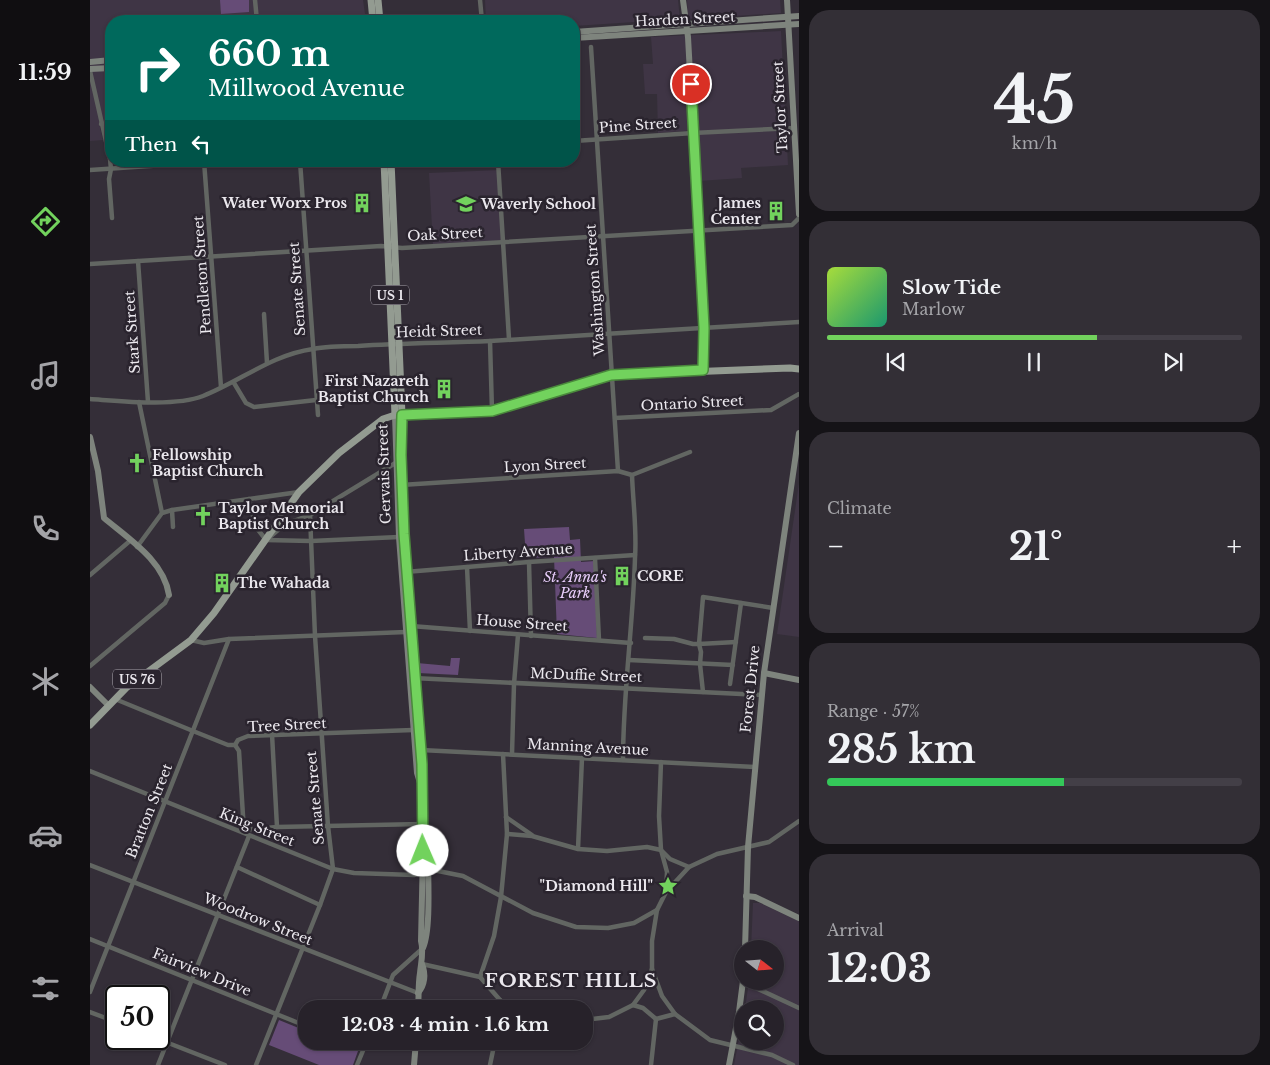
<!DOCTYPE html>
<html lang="en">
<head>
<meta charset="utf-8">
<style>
  :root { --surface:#27222a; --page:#332f36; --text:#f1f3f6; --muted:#a4a4a8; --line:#433f47; --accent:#72d25d }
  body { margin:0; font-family:"Libre Baskerville",serif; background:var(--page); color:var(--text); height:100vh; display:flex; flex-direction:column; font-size:19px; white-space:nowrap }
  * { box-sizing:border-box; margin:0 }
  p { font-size:16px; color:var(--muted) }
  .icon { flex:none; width:28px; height:28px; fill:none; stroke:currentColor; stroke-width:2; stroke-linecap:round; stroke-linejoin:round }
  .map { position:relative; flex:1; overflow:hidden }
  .panel { display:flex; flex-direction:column; gap:10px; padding:10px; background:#151317; width:471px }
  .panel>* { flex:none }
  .guide { position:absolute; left:15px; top:15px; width:475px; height:152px; border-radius:20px; box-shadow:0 1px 4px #0004,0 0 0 1px var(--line); background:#00695c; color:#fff; overflow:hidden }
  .needle { width:32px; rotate:107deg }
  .controls { position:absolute; left:644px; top:940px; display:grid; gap:10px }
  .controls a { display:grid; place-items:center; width:50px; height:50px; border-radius:50%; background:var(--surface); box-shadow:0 1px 4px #0004,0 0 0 1px var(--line); font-size:25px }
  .speed { position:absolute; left:15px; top:985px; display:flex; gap:10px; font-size:25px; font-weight:700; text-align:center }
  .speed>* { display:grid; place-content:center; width:65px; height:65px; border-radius:50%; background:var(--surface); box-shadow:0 1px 4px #0004,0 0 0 1px var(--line); line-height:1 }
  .speed .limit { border:2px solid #111; border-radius:8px; background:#fff; color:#111 }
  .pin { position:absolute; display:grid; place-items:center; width:42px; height:42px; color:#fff; margin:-21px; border:2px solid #fff; border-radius:50%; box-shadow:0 1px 5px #0007 }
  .me { position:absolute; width:55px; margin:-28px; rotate:359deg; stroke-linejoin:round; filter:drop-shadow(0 0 4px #0008) }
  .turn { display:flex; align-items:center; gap:18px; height:105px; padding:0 20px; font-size:22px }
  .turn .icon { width:65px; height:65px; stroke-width:2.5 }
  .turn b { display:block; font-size:35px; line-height:42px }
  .then { display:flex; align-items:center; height:48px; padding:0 20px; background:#0003; gap:10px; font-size:19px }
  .big { font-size:38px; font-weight:700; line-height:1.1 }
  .panel .tile { flex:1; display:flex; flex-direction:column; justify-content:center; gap:8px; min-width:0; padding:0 18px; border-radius:20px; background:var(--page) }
  .panel .dial { align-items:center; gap:0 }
  .dial b { font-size:65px; line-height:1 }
  .song { display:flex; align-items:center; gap:15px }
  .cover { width:60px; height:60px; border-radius:8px; background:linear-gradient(135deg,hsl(80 70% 55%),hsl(160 70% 35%)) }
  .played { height:5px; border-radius:2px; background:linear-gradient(90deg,var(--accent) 65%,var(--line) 65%) }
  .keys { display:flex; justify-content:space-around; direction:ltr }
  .heat { display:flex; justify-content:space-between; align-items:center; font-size:28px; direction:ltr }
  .charge { height:8px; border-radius:4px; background:linear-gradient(90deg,#34c759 57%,var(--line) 0) }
  .trip { position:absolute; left:208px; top:1000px; width:295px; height:50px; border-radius:20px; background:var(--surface); box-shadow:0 1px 4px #0004,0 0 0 1px var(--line); font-weight:700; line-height:50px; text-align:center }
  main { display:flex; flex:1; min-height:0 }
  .tab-bar { display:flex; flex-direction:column; width:90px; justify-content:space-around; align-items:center; background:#100e11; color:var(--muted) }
  .tab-bar .icon { width:35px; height:35px }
  .tab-bar .active { color:var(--accent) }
  .tab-bar b { font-size:22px; color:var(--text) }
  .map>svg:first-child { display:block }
  .built { fill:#3f3545 }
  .green { fill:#664c77 }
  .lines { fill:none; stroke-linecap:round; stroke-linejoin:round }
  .street { stroke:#626662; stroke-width:4.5 }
  .secondary { stroke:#7e847d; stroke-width:6 }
  .primary { stroke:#939b91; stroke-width:7 }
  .route-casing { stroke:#4a883c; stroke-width:12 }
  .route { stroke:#72d25d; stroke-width:9 }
  .labels { text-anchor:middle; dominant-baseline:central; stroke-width:5; stroke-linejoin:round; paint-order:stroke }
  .shield { fill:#2a242e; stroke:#b1adb4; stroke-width:1 }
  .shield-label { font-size:12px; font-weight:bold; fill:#ebe8ee }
  .street-label { font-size:14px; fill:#ebe8ee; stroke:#2a242e }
  .poi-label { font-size:14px; font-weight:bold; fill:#ebe8ee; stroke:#2a242e; text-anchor:start }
  .park-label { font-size:14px; font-style:italic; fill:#e8cefb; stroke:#2a242e }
  .district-label { font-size:19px; font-weight:bold; letter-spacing:1px; fill:#ebe8ee; stroke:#2a242e }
</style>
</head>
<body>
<main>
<nav class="tab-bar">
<b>11:59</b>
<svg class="icon active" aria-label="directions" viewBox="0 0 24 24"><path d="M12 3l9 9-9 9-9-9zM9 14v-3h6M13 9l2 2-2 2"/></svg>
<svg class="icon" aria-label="music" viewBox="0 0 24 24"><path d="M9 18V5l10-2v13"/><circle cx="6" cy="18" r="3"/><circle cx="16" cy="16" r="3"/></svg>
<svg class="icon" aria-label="phone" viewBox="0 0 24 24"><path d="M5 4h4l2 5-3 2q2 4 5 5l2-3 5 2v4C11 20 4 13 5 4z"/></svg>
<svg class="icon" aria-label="climate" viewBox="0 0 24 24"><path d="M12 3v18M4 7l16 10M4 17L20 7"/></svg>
<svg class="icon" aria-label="car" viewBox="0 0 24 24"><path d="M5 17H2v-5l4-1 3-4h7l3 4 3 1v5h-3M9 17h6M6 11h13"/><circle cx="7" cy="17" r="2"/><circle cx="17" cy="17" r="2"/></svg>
<svg class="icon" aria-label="filters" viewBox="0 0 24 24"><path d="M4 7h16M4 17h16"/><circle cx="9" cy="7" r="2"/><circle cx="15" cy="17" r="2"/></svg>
</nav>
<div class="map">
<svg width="709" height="1065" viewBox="0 0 709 1065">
  <rect width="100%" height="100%" fill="#342e38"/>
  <!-- built -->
  <g class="built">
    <path d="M0 0H273L276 21H21V121L9 123 13 140 0 141Z"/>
    <path d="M395 0H588L590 19 484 26V21H396Z"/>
    <path d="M597 0H690L691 13 598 19Z"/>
    <path d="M691 31 698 165 651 168 652 178 609 181 607 130 568 133 567 94H555L553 64H563L561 37Z"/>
    <path d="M409 170 413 242 343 246 339 173Z"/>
    <path d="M709 483V637L687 634Z"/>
    <path d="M663 903H670L709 921V1065H644L652 1023V1041H685V1009H655L659 981H685V949H661Z"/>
  </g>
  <!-- green -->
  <g class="green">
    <path d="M130 0H159V12L131 14Z"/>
    <path d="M479 527 480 540 490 539 491 562 505 561 507 638 467 634 464 557 436 558 434 529Z"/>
    <path d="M361 658H370L368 675 328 673 327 663 360 666Z"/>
    <path d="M189 1020 216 1031V1041H243L268 1051 263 1065H229L179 1045Z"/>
  </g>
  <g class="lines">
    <!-- street -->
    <g class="street">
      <path d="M165 0 167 21"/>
      <path d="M390 0 392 21"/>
      <path d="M501 47 528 471"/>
      <path d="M0 71 20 159 21 169 19 179 22 218"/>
      <path d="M11 124 21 123"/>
      <path d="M484 141 603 133 704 128"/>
      <path d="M114 161 131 387"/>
      <path d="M210 161 228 415"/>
      <path d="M408 161 419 339"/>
      <path d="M0 170 134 161"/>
      <path d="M48 261 58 402"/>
      <path d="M0 264 291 246 312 248 702 225 709 218"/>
      <path d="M174 314 177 363"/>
      <path d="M400 341 402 411"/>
      <path d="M144 383 156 403 164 407 226 400"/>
      <path d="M0 399C30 401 85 407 113 396 151 381 181 355 223 349 237 346 253 346 268 346 312 343 356 343 400 341 503 334 606 329 709 322"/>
      <path d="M49 402 72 513"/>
      <path d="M525 418 681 410 709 394"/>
      <path d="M311 485 528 471 542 475 600 452"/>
      <path d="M159 499 165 526 176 540"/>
      <path d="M82 510 83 527"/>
      <path d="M181 536 195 524 220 515 307 462"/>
      <path d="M176 540 221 541 309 537"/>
      <path d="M47 547 72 513 82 510 209 492"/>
      <path d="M505 558 509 640"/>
      <path d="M439 562 441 636"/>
      <path d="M377 567 380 631"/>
      <path d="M315 572 439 562 545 555"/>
      <path d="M0 575 41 540"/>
      <path d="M321 626 541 643"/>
      <path d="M555 638 584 639 603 644H609L611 652 610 664 613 692"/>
      <path d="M101 640 114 643 139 639 316 632"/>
      <path d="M646 642 609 644 613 597 683 608"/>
      <path d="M539 660 643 665"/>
      <path d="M0 666 75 603 79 595"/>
      <path d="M323 678 672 695"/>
      <path d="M640 684 651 603"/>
      <path d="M25 699 103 731 138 745H145"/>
      <path d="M182 734 187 827"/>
      <path d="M145 745 148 740 158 736 323 730"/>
      <path d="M145 745 149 751 154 832"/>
      <path d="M331 750 665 767"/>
      <path d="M422 754 424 684 428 635"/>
      <path d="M533 760C533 692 543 626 545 558 547 531 543 502 542 475"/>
      <path d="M0 771 243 869 264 873 324 875 333 873"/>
      <path d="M416 817 442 835"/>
      <path d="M154 830 187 827 332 824"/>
      <path d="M417 834 442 836 488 849 517 851 557 847 571 850 580 859 599 867"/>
      <path d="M488 849 492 758"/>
      <path d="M0 865 328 993"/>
      <path d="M147 867 230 905"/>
      <path d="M338 869 373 876 443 913 486 927 518 928 544 923 567 910"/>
      <path d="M576 892 599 867 627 854 679 842 709 821"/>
      <path d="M0 939 216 1026"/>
      <path d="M332 964 390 977"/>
      <path d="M562 969 572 996 585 1014 620 1040 682 1055 703 1065"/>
      <path d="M390 977 404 936 411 897 417 834 413 754"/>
      <path d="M390 977 410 1000 423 1009"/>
      <path d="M653 982 709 1008"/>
      <path d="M0 992 139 639"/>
      <path d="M543 1005 554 990 562 969V941L567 910 576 892 577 872 571 850 569 816 571 762"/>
      <path d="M290 1009 303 975 333 948"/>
      <path d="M409 1009 410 1000"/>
      <path d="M0 1012 26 1022"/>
      <path d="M566 1019 585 1014"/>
      <path d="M494 1020 519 1017 543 1005 553 1008 566 1019"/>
      <path d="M68 1039 135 1065"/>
      <path d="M256 1041 274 1048"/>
      <path d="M68 1065 159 836"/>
      <path d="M166 1065 230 905 243 869 238 826 225 636 220 515"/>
      <path d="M267 1065 277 1041"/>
      <path d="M400 1065 405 1041"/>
      <path d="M561 1065 566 1019"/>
    </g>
    <!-- secondary -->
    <g class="secondary">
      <path d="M593 0 598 37 614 329 613 370"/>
      <path d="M697 0 709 214"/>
      <path d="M484 32 709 16"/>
      <path d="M484 38 709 24"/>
      <path d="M0 62 21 60"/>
      <path d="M0 69 21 68"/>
      <path d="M305 415 309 537 327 773 330 783"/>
      <path d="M312 415 311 455 314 534 332 772 331 784 333 851 331 941C334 952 331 962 330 973 328 985 329 997 328 1009"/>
      <path d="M0 437 8 471 14 518C39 539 74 561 79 595"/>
      <path d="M674 673 709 680"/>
      <path d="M0 687 18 705"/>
      <path d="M333 851 338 858C338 879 341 930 333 948"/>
      <path d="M656 896 665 897 709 918"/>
      <path d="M655 949 658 847 674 673 709 433"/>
      <path d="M328 993C335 985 336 974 332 964"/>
      <path d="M324 1065 326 1041"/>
      <path d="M639 1065 649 1012 653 981"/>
    </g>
    <!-- primary -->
    <g class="primary">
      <path d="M281 0 283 21"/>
      <path d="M288 0 290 21"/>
      <path d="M294 161 305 415"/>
      <path d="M301 161 312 415"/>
      <path d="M0 725 36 688 101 640 124 613 209 492 249 453 293 419 305 415 402 411 521 375 700 368 709 369"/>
    </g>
  </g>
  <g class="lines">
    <defs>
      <path id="route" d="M333 851 332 764 314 534 311 455 312 415 402 411 521 375 613 370 614 328 601 84"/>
    </defs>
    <!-- route casing -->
    <use href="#route" class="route-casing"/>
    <!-- route -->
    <use href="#route" class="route"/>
  </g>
  <!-- icons -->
  <defs>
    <symbol id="building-bare" viewBox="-9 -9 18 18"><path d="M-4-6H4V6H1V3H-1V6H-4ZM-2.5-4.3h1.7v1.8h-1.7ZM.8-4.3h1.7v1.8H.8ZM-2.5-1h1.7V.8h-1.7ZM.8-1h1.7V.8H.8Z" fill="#72d25d" stroke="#2a242e" stroke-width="2.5" paint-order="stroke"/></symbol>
    <symbol id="school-bare" viewBox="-9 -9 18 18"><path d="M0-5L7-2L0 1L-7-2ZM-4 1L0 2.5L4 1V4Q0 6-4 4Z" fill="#72d25d" stroke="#2a242e" stroke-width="2.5" paint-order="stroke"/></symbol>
    <symbol id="church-bare" viewBox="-9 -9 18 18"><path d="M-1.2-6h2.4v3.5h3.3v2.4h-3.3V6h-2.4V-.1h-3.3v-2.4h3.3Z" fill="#72d25d" stroke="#2a242e" stroke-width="2.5" paint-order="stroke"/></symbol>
    <symbol id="sight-bare" viewBox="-9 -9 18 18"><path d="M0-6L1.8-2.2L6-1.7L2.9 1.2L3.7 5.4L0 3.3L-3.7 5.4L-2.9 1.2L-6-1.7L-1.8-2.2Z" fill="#72d25d" stroke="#2a242e" stroke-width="2.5" paint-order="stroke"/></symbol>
  </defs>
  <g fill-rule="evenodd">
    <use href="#building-bare" x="258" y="189" width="28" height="28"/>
    <use href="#school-bare" x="362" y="190" width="28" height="28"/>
    <use href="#building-bare" x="672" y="197" width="28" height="28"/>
    <use href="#building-bare" x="340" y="375" width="28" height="28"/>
    <use href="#church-bare" x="33" y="449" width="28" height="28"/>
    <use href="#church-bare" x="99" y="502" width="28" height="28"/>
    <use href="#building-bare" x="518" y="562" width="28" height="28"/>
    <use href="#building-bare" x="118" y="569" width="28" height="28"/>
    <use href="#sight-bare" x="564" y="872" width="28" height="28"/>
  </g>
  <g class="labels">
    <!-- shield labels -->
    <g class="shield">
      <rect x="281" y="285.5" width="38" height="19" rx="4"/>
      <rect x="23" y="669.5" width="48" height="19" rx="4"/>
    </g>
    <g class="shield-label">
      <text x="300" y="295">US 1</text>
      <text x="47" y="679">US 76</text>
    </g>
    <!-- street labels -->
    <g class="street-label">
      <text transform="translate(595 19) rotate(-3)">Harden Street</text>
      <text transform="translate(690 107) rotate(-93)">Taylor Street</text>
      <text transform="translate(548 125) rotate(-4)">Pine Street</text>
      <text transform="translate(355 234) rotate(-3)">Oak Street</text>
      <text transform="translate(112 275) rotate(-94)">Pendleton Street</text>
      <text transform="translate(207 289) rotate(-94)">Senate Street</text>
      <text transform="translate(505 290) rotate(-94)">Washington Street</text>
      <text transform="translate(349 331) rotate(-2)">Heidt Street</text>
      <text transform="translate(42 332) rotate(-94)">Stark Street</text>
      <text transform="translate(602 403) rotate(-3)">Ontario Street</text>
      <text transform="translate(455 465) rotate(-3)">Lyon Street</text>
      <text transform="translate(294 474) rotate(-92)">Gervais Street</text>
      <text transform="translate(428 552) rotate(-4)">Liberty Avenue</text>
      <text transform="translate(432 623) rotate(4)">House Street</text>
      <text transform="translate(496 675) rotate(2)">McDuffie Street</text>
      <text transform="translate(660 689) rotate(-84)">Forest Drive</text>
      <text transform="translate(197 725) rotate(-3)">Tree Street</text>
      <text transform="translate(498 747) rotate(3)">Manning Avenue</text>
      <text transform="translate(225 798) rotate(-95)">Senate Street</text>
      <text transform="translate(59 811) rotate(-68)">Bratton Street</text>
      <text transform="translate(167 827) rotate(22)">King Street</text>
      <text transform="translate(168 919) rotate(22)">Woodrow Street</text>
      <text transform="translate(112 972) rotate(22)">Fairview Drive</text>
    </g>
    <!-- poi labels -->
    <g class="poi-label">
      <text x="257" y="203" text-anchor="end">Water Worx Pros</text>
      <text x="671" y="203" text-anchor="end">James<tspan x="671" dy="16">Center</tspan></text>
      <text x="391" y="204">Waverly School</text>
      <text x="339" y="381" text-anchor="end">First Nazareth<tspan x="339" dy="16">Baptist Church</tspan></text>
      <text x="62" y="455">Fellowship<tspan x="62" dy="16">Baptist Church</tspan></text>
      <text x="128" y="508">Taylor Memorial<tspan x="128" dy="16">Baptist Church</tspan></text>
      <text x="547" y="576">CORE</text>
      <text x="147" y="583">The Wahada</text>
      <text x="563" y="886" text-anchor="end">"Diamond Hill"</text>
    </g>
    <!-- park labels -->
    <g class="park-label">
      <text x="485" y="577">St. Anna's<tspan x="485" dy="16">Park</tspan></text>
    </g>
    <!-- district labels -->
    <g class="district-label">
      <text x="481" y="980">FOREST HILLS</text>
    </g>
  </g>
</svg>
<div class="controls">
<a><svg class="needle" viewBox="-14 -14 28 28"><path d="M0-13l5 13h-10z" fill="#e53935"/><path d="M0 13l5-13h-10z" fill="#a4a4a8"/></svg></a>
<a><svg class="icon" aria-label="search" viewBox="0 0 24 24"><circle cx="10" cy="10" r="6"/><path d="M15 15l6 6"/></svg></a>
</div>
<div class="speed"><div class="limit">50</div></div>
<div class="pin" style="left:601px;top:84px;background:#d93025"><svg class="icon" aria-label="arrive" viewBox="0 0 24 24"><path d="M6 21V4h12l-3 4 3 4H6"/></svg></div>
<svg class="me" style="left:333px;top:851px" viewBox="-20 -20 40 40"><circle r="19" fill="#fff"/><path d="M0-13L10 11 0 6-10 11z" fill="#72d25d"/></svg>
<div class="trip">12:03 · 4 min · 1.6 km</div>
<div class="guide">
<div class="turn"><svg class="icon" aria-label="right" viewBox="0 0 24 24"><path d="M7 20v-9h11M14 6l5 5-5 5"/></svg><div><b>660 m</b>Millwood Avenue</div></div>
<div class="then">Then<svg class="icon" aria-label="left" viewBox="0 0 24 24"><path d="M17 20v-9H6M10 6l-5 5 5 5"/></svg></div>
</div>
</div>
<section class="panel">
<div class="tile dial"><b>45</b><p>km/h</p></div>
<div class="tile">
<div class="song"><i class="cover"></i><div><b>Slow Tide</b><p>Marlow</p></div></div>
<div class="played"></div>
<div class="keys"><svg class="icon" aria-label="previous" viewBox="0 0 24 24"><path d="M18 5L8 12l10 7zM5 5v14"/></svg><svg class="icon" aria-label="pause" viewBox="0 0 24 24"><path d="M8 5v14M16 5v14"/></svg><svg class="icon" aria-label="next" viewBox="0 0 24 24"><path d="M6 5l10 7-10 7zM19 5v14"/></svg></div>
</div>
<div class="tile"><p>Climate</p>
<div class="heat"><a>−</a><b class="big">21°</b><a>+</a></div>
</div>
<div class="tile"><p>Range · 57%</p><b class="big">285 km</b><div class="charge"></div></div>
<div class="tile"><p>Arrival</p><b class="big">12:03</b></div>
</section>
</main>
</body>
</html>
